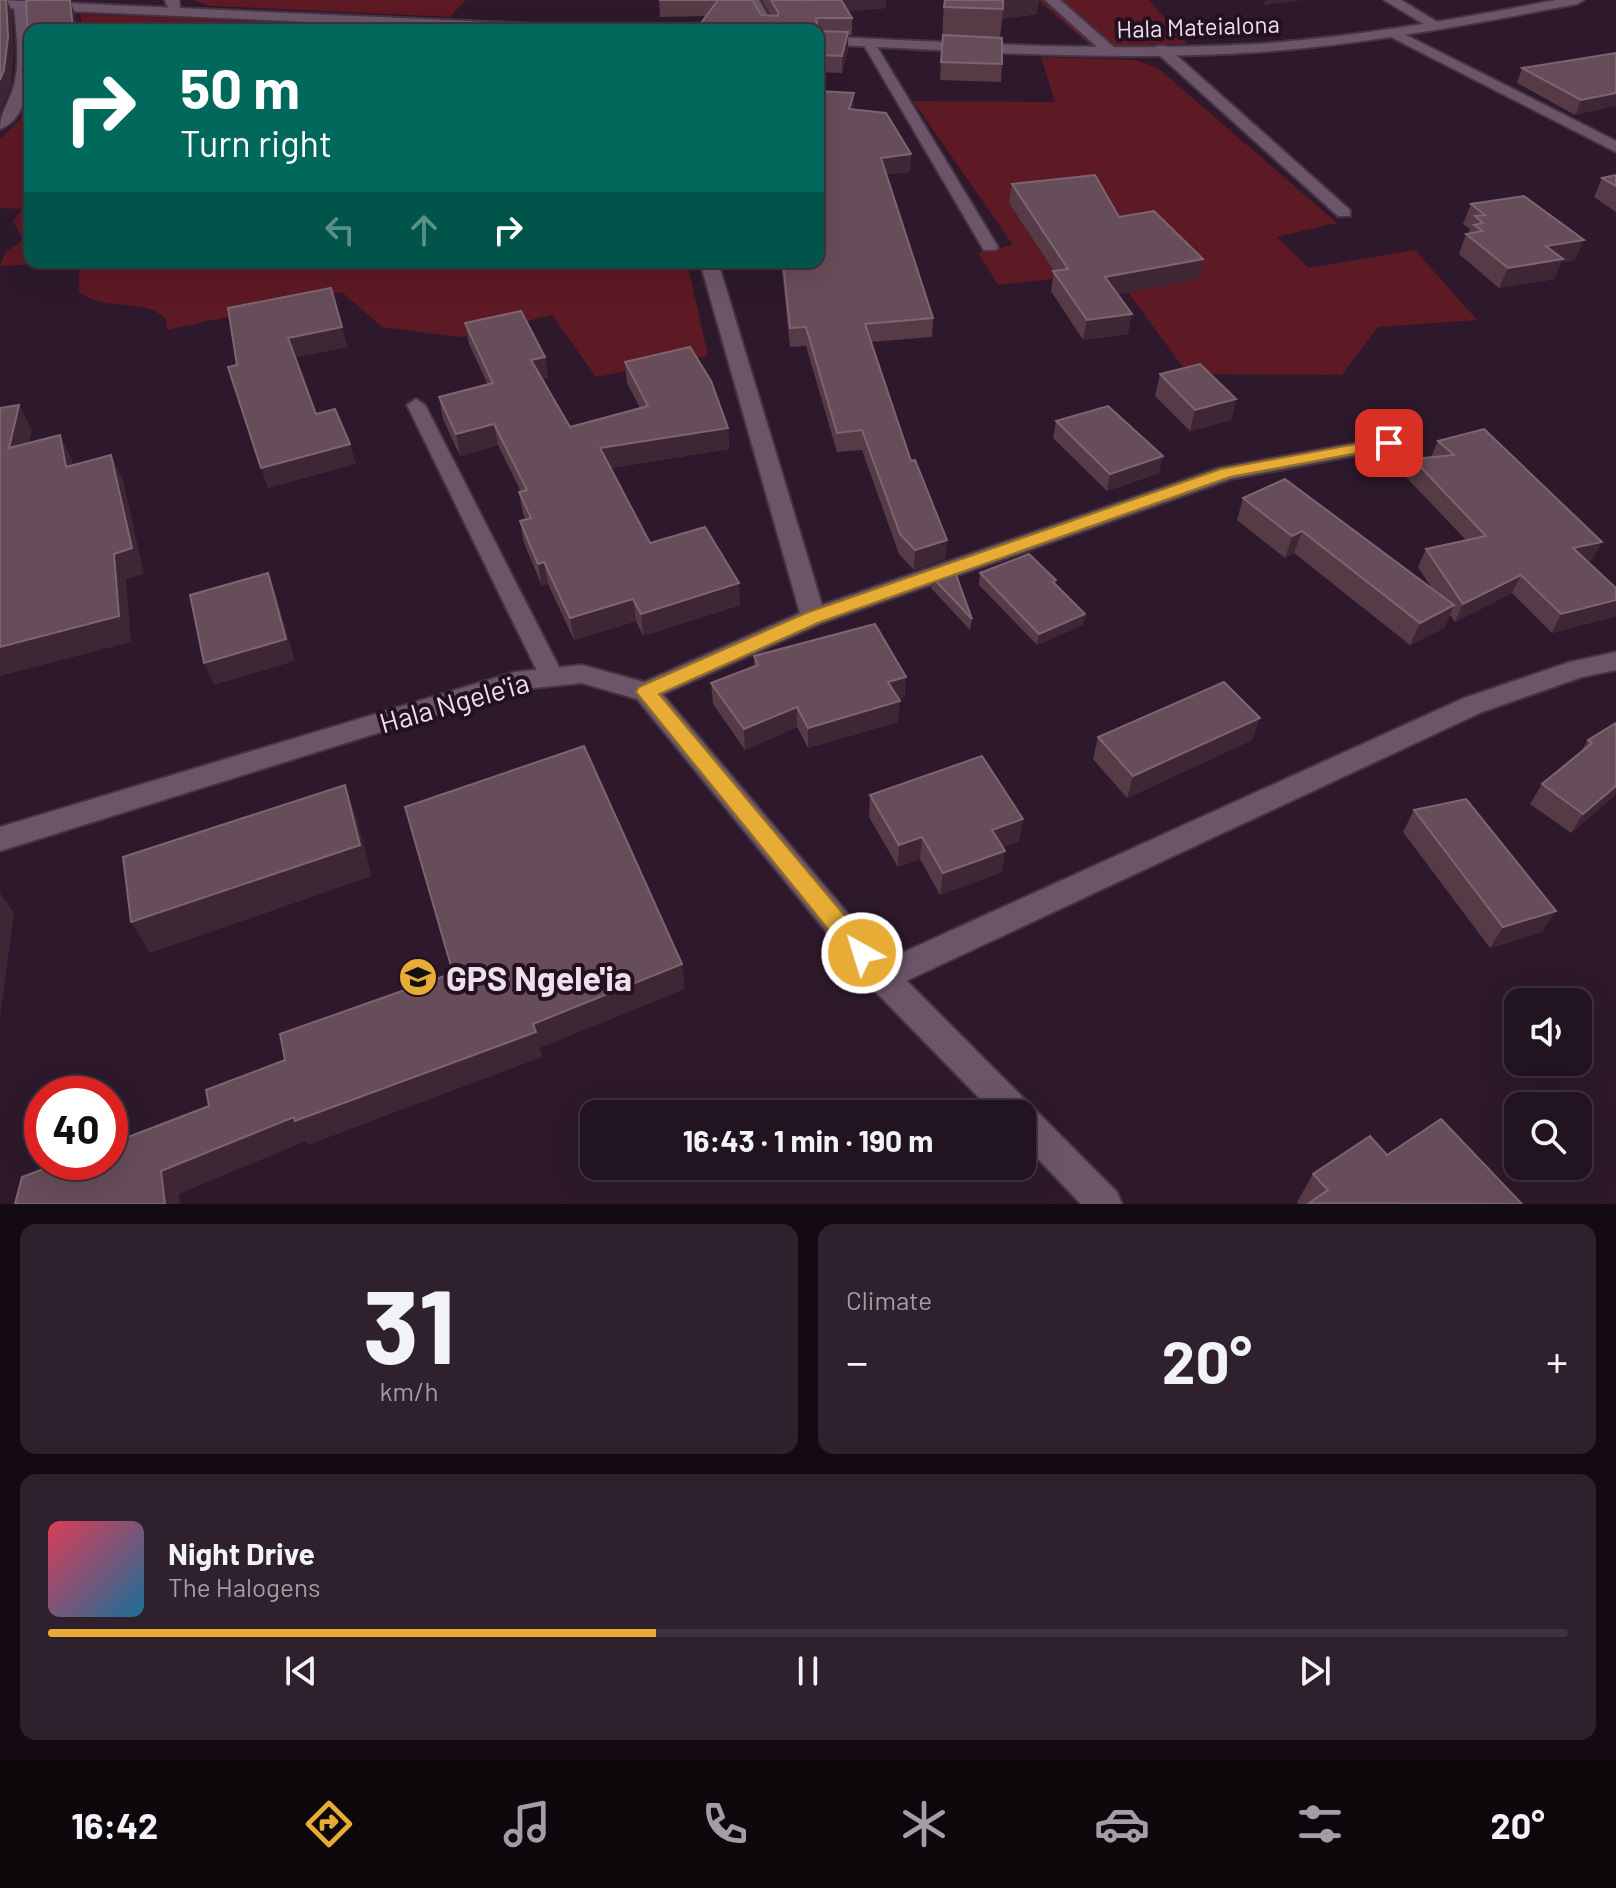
<!DOCTYPE html>
<html lang="en">
<head>
<meta charset="utf-8">
<style>
  :root { --surface:#221320; --page:#2e202d; --text:#f1f3f6; --muted:#a29ea5; --line:#3f323e; --accent:#e7ac36 }
  body { margin:0; font-family:Barlow,sans-serif; background:var(--page); color:var(--text); height:100vh; display:flex; flex-direction:column; font-size:30px; white-space:nowrap }
  * { box-sizing:border-box; margin:0 }
  p { font-size:26px; color:var(--muted) }
  .icon { flex:none; width:44px; height:44px; fill:none; stroke:currentColor; stroke-width:2; stroke-linecap:round; stroke-linejoin:round }
  .map { position:relative; height:1204px; overflow:hidden }
  .drawer { display:flex; flex-direction:column; gap:20px; padding:20px; background:#130a12; flex:1 }
  .drawer>* { flex:none }
  .hud { position:absolute; left:24px; top:24px; width:800px; height:244px; border-radius:16px; box-shadow:0 8px 32px #0002,0 0 0 2px var(--line); background:#00695c; color:#fff; overflow:hidden }
  .fabs { position:absolute; left:1504px; top:988px; display:grid; gap:16px }
  .fabs a { display:grid; place-items:center; width:88px; height:88px; border-radius:16px; background:var(--surface); box-shadow:0 8px 32px #0002,0 0 0 2px var(--line); font-size:40px }
  .speed { position:absolute; left:24px; top:1076px; display:flex; gap:16px; font-size:40px; font-weight:700; text-align:center }
  .speed>* { display:grid; place-content:center; width:104px; height:104px; border-radius:50%; background:var(--surface); box-shadow:0 8px 32px #0002,0 0 0 2px var(--line); line-height:1 }
  .speed .limit { border:12px solid #d22; background:#fff; color:#111 }
  .pin { position:absolute; display:grid; place-items:center; width:68px; height:68px; color:#fff; margin:-34px; border-radius:16px; box-shadow:0 4px 12px #0006 }
  .me { position:absolute; width:88px; margin:-44px; rotate:321deg; stroke-linejoin:round; filter:drop-shadow(0 0 6px #0008) }
  .turn { display:flex; align-items:center; gap:28px; height:168px; padding:0 24px; font-size:36px }
  .turn .icon { width:104px; height:104px; stroke-width:2.5 }
  .turn b { display:block; font-size:56px; line-height:68px }
  .lanes { display:flex; align-items:center; height:76px; padding:0 24px; background:#0003; justify-content:center; gap:40px; direction:ltr }
  .lanes .off { opacity:.35 }
  .big { font-size:60px; font-weight:700; line-height:1.1 }
  .drawer .widget { flex:1; display:flex; flex-direction:column; justify-content:center; gap:12px; min-width:0; padding:0 28px; border-radius:16px; background:var(--page) }
  .drawer .dial { align-items:center; gap:0 }
  .dial b { font-size:104px; line-height:1 }
  .song { display:flex; align-items:center; gap:24px }
  .cover { width:96px; height:96px; border-radius:12px; background:linear-gradient(135deg,hsl(350 70% 55%),hsl(200 70% 35%)) }
  .played { height:8px; border-radius:4px; background:linear-gradient(90deg,var(--accent) 40%,var(--line) 40%) }
  .keys { display:flex; justify-content:space-around; direction:ltr }
  .heat { display:flex; justify-content:space-between; align-items:center; font-size:44px; direction:ltr }
  .drawer .tiles { flex:1; display:grid; gap:20px; grid-template-columns:1fr 1fr }
  .widget:last-child { grid-column:span 2 }
  .trip { position:absolute; left:580px; top:1100px; width:456px; height:80px; border-radius:16px; background:var(--surface); box-shadow:0 8px 32px #0002,0 0 0 2px var(--line); font-weight:700; line-height:80px; text-align:center }
  .menu { display:flex; height:128px; justify-content:space-around; align-items:center; background:#0e080d; color:var(--muted) }
  .menu .icon { width:56px; height:56px }
  .menu .on { color:var(--accent) }
  .menu b { font-size:36px; color:var(--text) }
  .map>svg:first-child { display:block }
  .green { fill:#5d1924 }
  .lines { fill:none; stroke-linecap:round; stroke-linejoin:round }
  .lane-casing { stroke:#453443; stroke-width:4 }
  .street-casing { stroke:#453443; stroke-width:4 }
  .secondary-casing { stroke:#453443; stroke-width:4 }
  .lane { fill:#6d5569; fill-rule:evenodd }
  .street { fill:#6d5569; fill-rule:evenodd }
  .secondary { fill:#6d5569; fill-rule:evenodd }
  .wall { fill:#563b47 }
  .shaded-wall { fill:#3f2635 }
  .building { fill:#674d59; stroke:#7c6470; stroke-width:2 }
  .route { fill:#e7ac36; stroke:#967023; stroke-width:2 }
  .labels { text-anchor:middle; dominant-baseline:central; stroke-width:8; stroke-linejoin:round; paint-order:stroke }
  .far-street-label { font-size:24px; fill:#eedfeb; stroke:#231021 }
  .street-label { font-size:28px; fill:#eedfeb; stroke:#231021 }
  .near-poi-label { font-size:34px; font-weight:bold; fill:#eedfeb; stroke:#231021; text-anchor:start }
</style>
</head>
<body>
<div class="map">
<svg width="1616" height="1204" viewBox="0 0 1616 1204">
  <rect width="100%" height="100%" fill="#2d192b"/>
  <!-- green -->
  <g class="green">
    <path d="M193 0H466L450 17 210 6Z"/>
    <path d="M1038 0H1149L1187 44 1091 46Z"/>
    <path d="M80 14 472 30H84Z"/>
    <path d="M1041 57 1136 60 1158 68 1337 223 1277 237 1309 268 1415 250 1477 320 1378 327 1342 375 1188 374 1113 272 998 285 978 253 1013 245 913 101 1055 102Z"/>
    <path d="M30 109V262H687L708 356 596 377 552 315 459 337 382 327 342 292 167 330 166 319C143 296 104 313 79 292V266L55 263 0 266 5 253 23 240 13 221 23 209 0 208V139Z"/>
  </g>
  <g class="lines">
    <defs>
      <g id="lane">
        <path d="M747 0H759L776 30H764Z"/>
        <path d="M863 39 874 42 998 247 996 250H984L982 247 862 42Z"/>
        <path d="M1156 46H1166L1350 210V216H1338L1156 52Z"/>
        <path d="M416 399 425 405 564 677 560 683 552 686 544 683 540 677 407 405Z"/>
      </g>
      <g id="street">
        <path d="M165 0H179L181 15H171Z"/>
        <path d="M1045 0H1060L1116 49V55H1106Z"/>
        <path d="M1384 0H1401L1444 26 1432 29Z"/>
        <path d="M21 1 28 5C30 37 40 115 0 129 0 111 12 99 15 81 20 57 16 30 14 5Z"/>
        <path d="M1394 29 1616 141V152L1389 36 1387 33Z"/>
        <path d="M700 262H718L822 605 1219 468 1389 437 1400 443 1389 449 1231 479 822 623 646 702 637 699 633 692 637 685 800 613Z"/>
        <path d="M1616 652V670L1582 677 1482 712 893 987 882 991 871 987 867 977 871 967 1464 698 1570 662Z"/>
      </g>
      <g id="secondary">
        <path d="M0 0 580 26 587 30H489L0 8Z"/>
        <path d="M1556 0H1584L1577 4C1472 24 1367 44 1260 52 1113 62 964 51 818 44V36C963 43 1110 52 1255 44 1357 37 1457 19 1556 0Z"/>
        <path d="M582 665 655 685 893 967 1117 1192 1122 1204H1081L1022 1142V1114H995L871 987 637 699 582 683 515 690 0 851V827L515 672Z"/>
      </g>
    </defs>
    <!-- lane casing -->
    <use href="#lane" class="lane-casing"/>
    <!-- street casing -->
    <use href="#street" class="street-casing"/>
    <!-- secondary casing -->
    <use href="#secondary" class="secondary-casing"/>
    <!-- lane -->
    <use href="#lane" class="lane"/>
    <!-- street -->
    <use href="#street" class="street"/>
    <!-- secondary -->
    <use href="#secondary" class="secondary"/>
  </g>
  <!-- wall -->
  <g class="wall">
    <path d="M659 0H752L761 15 771 16 762 0H886V8L848 11 852 18V35H848V49L842 73 818 72V30L706 16 660 17Z"/>
    <path d="M944 0 1037 14 1002 19 1000 38 1002 64 1001 82 940 80Z"/>
    <path d="M1616 53 1575 115 1517 83 1522 68Z"/>
    <path d="M854 110 911 154 910 172 886 174 933 318 932 337 871 342 911 461 947 540 945 559 914 570 899 554 862 450 837 452 806 346 790 347 781 262H818Z"/>
    <path d="M1616 175V212L1594 197 1602 178Z"/>
    <path d="M1012 184 1119 217 1203 259 1199 279 1117 294 1128 334 1083 340 1051 291 1054 271 1009 203Z"/>
    <path d="M1471 204 1575 260 1561 262 1554 279 1499 288 1459 254 1466 234H1469L1470 229 1463 224Z"/>
    <path d="M465 323 545 357 548 378 542 379 570 427 640 408 627 383 625 362 728 428 729 449 611 468 650 543 740 605 643 636 636 621 574 640 548 584 542 586 524 543 520 521 526 520 523 514 519 492H521L498 445 460 456 443 419 439 397 488 385 469 344Z"/>
    <path d="M1160 374 1236 399 1231 420 1190 431 1155 396Z"/>
    <path d="M1056 421 1159 473 1107 491 1053 438Z"/>
    <path d="M1438 441 1592 560 1587 561 1616 588V616L1552 633 1512 593 1455 622 1450 615 1444 628 1410 645 1294 553 1285 558 1237 520 1243 498 1433 590 1418 567 1426 549 1466 540 1406 477 1413 459 1431 457Z"/>
    <path d="M980 573 1055 584 1085 614 1083 625 1037 645 979 585Z"/>
    <path d="M932 577 972 619 970 630 931 588Z"/>
    <path d="M754 656 906 677 904 698 898 699V722L808 748 797 727 745 750 713 704 711 683 754 666Z"/>
    <path d="M1616 723V794L1571 833 1530 804 1542 784 1581 752 1588 740Z"/>
    <path d="M1098 737 1252 740 1127 798 1093 759Z"/>
    <path d="M870 795 1023 819 1019 841 1003 847 1002 872 940 895 920 859 898 867 869 817Z"/>
    <path d="M1414 810 1542 932 1490 948 1403 832Z"/>
    <path d="M1387 1155 1522 1204H1299L1297 1202 1313 1174Z"/>
  </g>
  <!-- shaded-wall -->
  <g class="shaded-wall">
    <path d="M6 0H7L12 12 14 53 11 87 0 113V80Z"/>
    <path d="M70 0 75 14 77 30H73Z"/>
    <path d="M839 0H886V8L838 12Z"/>
    <path d="M1002 0H1039L1037 14 1002 19 1003 9Z"/>
    <path d="M1265 0H1304L1264 5Z"/>
    <path d="M848 32V49L842 73V56Z"/>
    <path d="M30 78V95L29 96 23 80Z"/>
    <path d="M854 93V110L849 109Z"/>
    <path d="M1616 93V106L1575 115 1581 100Z"/>
    <path d="M911 154 910 172 880 175 881 158Z"/>
    <path d="M1584 240 1575 260 1561 262 1554 279 1499 288 1508 268 1546 246Z"/>
    <path d="M1203 259 1199 279 1101 297 1105 277Z"/>
    <path d="M1132 314 1128 334 1083 340 1087 320Z"/>
    <path d="M342 327 348 347 294 358 288 338Z"/>
    <path d="M545 357 548 378 535 381 531 360Z"/>
    <path d="M1236 399 1231 420 1190 431 1195 410Z"/>
    <path d="M19 405 32 430 22 473 9 448Z"/>
    <path d="M494 424 498 445 460 456 456 434Z"/>
    <path d="M728 428 729 449 603 469 600 448Z"/>
    <path d="M60 435 72 460 78 492 66 467Z"/>
    <path d="M350 444 356 464 268 488 261 468Z"/>
    <path d="M111 455 123 480 144 574 126 579 131 642 0 676V647L114 554Z"/>
    <path d="M1163 456 1159 473 1107 491 1110 474Z"/>
    <path d="M1302 531 1294 553 1285 558 1292 536Z"/>
    <path d="M947 540 945 559 914 570 915 550Z"/>
    <path d="M1602 542 1592 560 1564 567 1573 548Z"/>
    <path d="M544 562 548 584 542 586 538 564Z"/>
    <path d="M268 573 276 595 295 661 214 685 204 663Z"/>
    <path d="M1521 575 1512 593 1455 622 1463 604Z"/>
    <path d="M739 583 740 605 643 636 641 614Z"/>
    <path d="M633 599 636 621 574 640 570 618Z"/>
    <path d="M1616 600V616L1552 633 1561 614Z"/>
    <path d="M1454 605 1444 628 1410 645 1420 623Z"/>
    <path d="M1085 614 1083 625 1037 645 1039 634Z"/>
    <path d="M906 677 904 698 887 702 888 682Z"/>
    <path d="M900 701 898 722 808 748V728Z"/>
    <path d="M797 707V727L745 750 744 729Z"/>
    <path d="M1260 718 1252 740 1127 798 1133 776Z"/>
    <path d="M345 785 356 817 372 876 150 953 131 922Z"/>
    <path d="M1616 786V794L1571 833 1583 814Z"/>
    <path d="M1023 819 1019 841 988 852 992 830Z"/>
    <path d="M922 837 920 859 898 867 899 845Z"/>
    <path d="M1005 851 1002 872 940 895 943 873Z"/>
    <path d="M0 893 14 913 0 1018Z"/>
    <path d="M1556 911 1542 932 1490 948 1503 927Z"/>
    <path d="M682 964 685 989 540 1048 542 1057 308 1145 306 1141 179 1194 180 1204H165L161 1171 294 1117 533 1024Z"/>
  </g>
  <!-- building -->
  <g class="building">
    <path d="M0 0H6L8 37 4 70 0 80Z"/>
    <path d="M26 0H70L73 30H30V78L23 80 28 39Z"/>
    <path d="M659 0H752L761 15 778 16V12L771 0H841L852 18H816L818 30H696L718 0Z"/>
    <path d="M945 0H1003V9L944 7Z"/>
    <path d="M818 31 848 32 842 56 818 55Z"/>
    <path d="M943 35 1002 38V64L941 62Z"/>
    <path d="M1616 53V93L1581 100 1522 68Z"/>
    <path d="M818 91 854 93 849 109 886 113 911 154 881 158 933 318 865 324 911 461 915 460 947 540 915 550 900 534 862 430 837 433 806 327 790 328 783 262H818Z"/>
    <path d="M1095 175 1119 217 1154 211 1203 259 1105 277 1132 314 1087 320 1053 271 1068 269 1012 184Z"/>
    <path d="M1616 175V186L1602 178Z"/>
    <path d="M1524 196 1584 240 1546 246 1563 259 1508 268 1466 234 1483 231 1474 225 1483 223 1475 216 1485 215 1471 204Z"/>
    <path d="M331 288 342 327 288 338 316 414 335 409 350 444 261 468 228 367 237 365 228 308Z"/>
    <path d="M521 311 545 357 531 360 570 427 648 406 625 362 690 347 711 381 728 428 600 448 650 543 705 527 739 583 641 614 633 599 570 618 544 562 538 564 520 521 531 518 519 492 527 490 494 424 456 434 439 397 493 383 465 323Z"/>
    <path d="M1200 364 1236 399 1195 410 1160 374Z"/>
    <path d="M19 405 9 448 60 435 66 467 111 455 132 548 114 554 119 616 0 647V408Z"/>
    <path d="M1108 406 1163 456 1110 474 1056 421Z"/>
    <path d="M1484 429 1602 542 1573 548 1616 588V600L1561 614 1521 575 1463 604 1426 549 1486 536 1413 459 1454 455 1438 441Z"/>
    <path d="M1285 479 1454 605 1420 623 1302 531 1292 536 1243 498Z"/>
    <path d="M1029 554 1056 580 1053 582 1085 614 1039 634 980 573Z"/>
    <path d="M954 569 972 619 932 577Z"/>
    <path d="M268 573 286 639 204 663 190 595Z"/>
    <path d="M875 624 906 677 888 682 900 701 808 728 797 707 744 729 711 683 758 665 754 656Z"/>
    <path d="M1224 682 1260 718 1133 776 1098 737Z"/>
    <path d="M1616 723V786L1583 814 1542 784 1592 743 1588 740Z"/>
    <path d="M584 746 682 964 533 1024 536 1032 295 1121 294 1117 161 1171 165 1204H15L22 1177 62 1162H110V1144L209 1106 206 1090 285 1060 280 1034 453 973 405 807Z"/>
    <path d="M982 756 1023 819 992 830 1005 851 943 873 922 837 899 845 870 795Z"/>
    <path d="M345 785 360 845 131 922 123 857Z"/>
    <path d="M1466 799 1556 911 1503 927 1414 810Z"/>
    <path d="M1441 1119 1522 1204 1309 1203 1328 1190 1313 1174 1370 1136 1387 1155Z"/>
  </g>
  <!-- route -->
  <path class="route" d="M1389 438 1397 443 1394 446 1230 477 820 622 659 694 870 946 873 953 870 961 862 964 854 961 636 692 639 687 806 613 1221 469Z"/>
  <!-- icons -->
  <defs>
    <symbol id="school-disc" viewBox="-11 -11 22 22"><circle r="9.5" fill="#e7ac36" stroke="#231021"/><path d="M0-5L7-2L0 1L-7-2ZM-4 1L0 2.5L4 1V4Q0 6-4 4Z" fill="#111"/></symbol>
  </defs>
  <g fill-rule="evenodd">
    <use href="#school-disc" x="396" y="955" width="44" height="44"/>
  </g>
  <g class="labels">
    <!-- far-street labels -->
    <g class="far-street-label">
      <text transform="translate(1198 26) rotate(-2)">Hala Mateialona</text>
    </g>
    <!-- street labels -->
    <g class="street-label">
      <text transform="translate(454 702) rotate(-16)">Hala Ngele'ia</text>
    </g>
    <!-- near-poi labels -->
    <g class="near-poi-label">
      <text x="446" y="977">GPS Ngele'ia</text>
    </g>
  </g>
</svg>
<div class="fabs">
<a><svg class="icon" aria-label="sound" viewBox="0 0 24 24"><path d="M4 9h4l5-4v14l-5-4H4zM17 9q2 3 0 6"/></svg></a>
<a><svg class="icon" aria-label="search" viewBox="0 0 24 24"><circle cx="10" cy="10" r="6"/><path d="M15 15l6 6"/></svg></a>
</div>
<div class="speed"><div class="limit">40</div></div>
<div class="pin" style="left:1389px;top:443px;background:#d93025"><svg class="icon" aria-label="arrive" viewBox="0 0 24 24"><path d="M6 21V4h12l-3 4 3 4H6"/></svg></div>
<svg class="me" style="left:862px;top:953px" viewBox="-20 -20 40 40"><circle r="17" fill="#e7ac36" stroke="#fff" stroke-width="3"/><path d="M0-11L8 9 0 5-8 9z" fill="#fff"/></svg>
<div class="trip">16:43 · 1 min · 190 m</div>
<div class="hud">
<div class="turn"><svg class="icon" aria-label="right" viewBox="0 0 24 24"><path d="M7 20v-9h11M14 6l5 5-5 5"/></svg><div><b>50 m</b>Turn right</div></div>
<div class="lanes"><svg class="icon off" aria-label="left" viewBox="0 0 24 24"><path d="M17 20v-9H6M10 6l-5 5 5 5"/></svg><svg class="icon off" aria-label="ahead" viewBox="0 0 24 24"><path d="M12 20V5M6 11l6-6 6 6"/></svg><svg class="icon" aria-label="right" viewBox="0 0 24 24"><path d="M7 20v-9h11M14 6l5 5-5 5"/></svg></div>
</div>
</div>
<section class="drawer">
<div class="tiles">
<div class="widget dial"><b>31</b><p>km/h</p></div>
<div class="widget"><p>Climate</p>
<div class="heat"><a>−</a><b class="big">20°</b><a>+</a></div>
</div>
<div class="widget">
<div class="song"><i class="cover"></i><div><b>Night Drive</b><p>The Halogens</p></div></div>
<div class="played"></div>
<div class="keys"><svg class="icon" aria-label="previous" viewBox="0 0 24 24"><path d="M18 5L8 12l10 7zM5 5v14"/></svg><svg class="icon" aria-label="pause" viewBox="0 0 24 24"><path d="M8 5v14M16 5v14"/></svg><svg class="icon" aria-label="next" viewBox="0 0 24 24"><path d="M6 5l10 7-10 7zM19 5v14"/></svg></div>
</div>
</div>
</section>
<nav class="menu">
<b>16:42</b>
<svg class="icon on" aria-label="directions" viewBox="0 0 24 24"><path d="M12 3l9 9-9 9-9-9zM9 14v-3h6M13 9l2 2-2 2"/></svg>
<svg class="icon" aria-label="music" viewBox="0 0 24 24"><path d="M9 18V5l10-2v13"/><circle cx="6" cy="18" r="3"/><circle cx="16" cy="16" r="3"/></svg>
<svg class="icon" aria-label="phone" viewBox="0 0 24 24"><path d="M5 4h4l2 5-3 2q2 4 5 5l2-3 5 2v4C11 20 4 13 5 4z"/></svg>
<svg class="icon" aria-label="climate" viewBox="0 0 24 24"><path d="M12 3v18M4 7l16 10M4 17L20 7"/></svg>
<svg class="icon" aria-label="car" viewBox="0 0 24 24"><path d="M5 17H2v-5l4-1 3-4h7l3 4 3 1v5h-3M9 17h6M6 11h13"/><circle cx="7" cy="17" r="2"/><circle cx="17" cy="17" r="2"/></svg>
<svg class="icon" aria-label="filters" viewBox="0 0 24 24"><path d="M4 7h16M4 17h16"/><circle cx="9" cy="7" r="2"/><circle cx="15" cy="17" r="2"/></svg>
<b>20°</b>
</nav>
</body>
</html>
